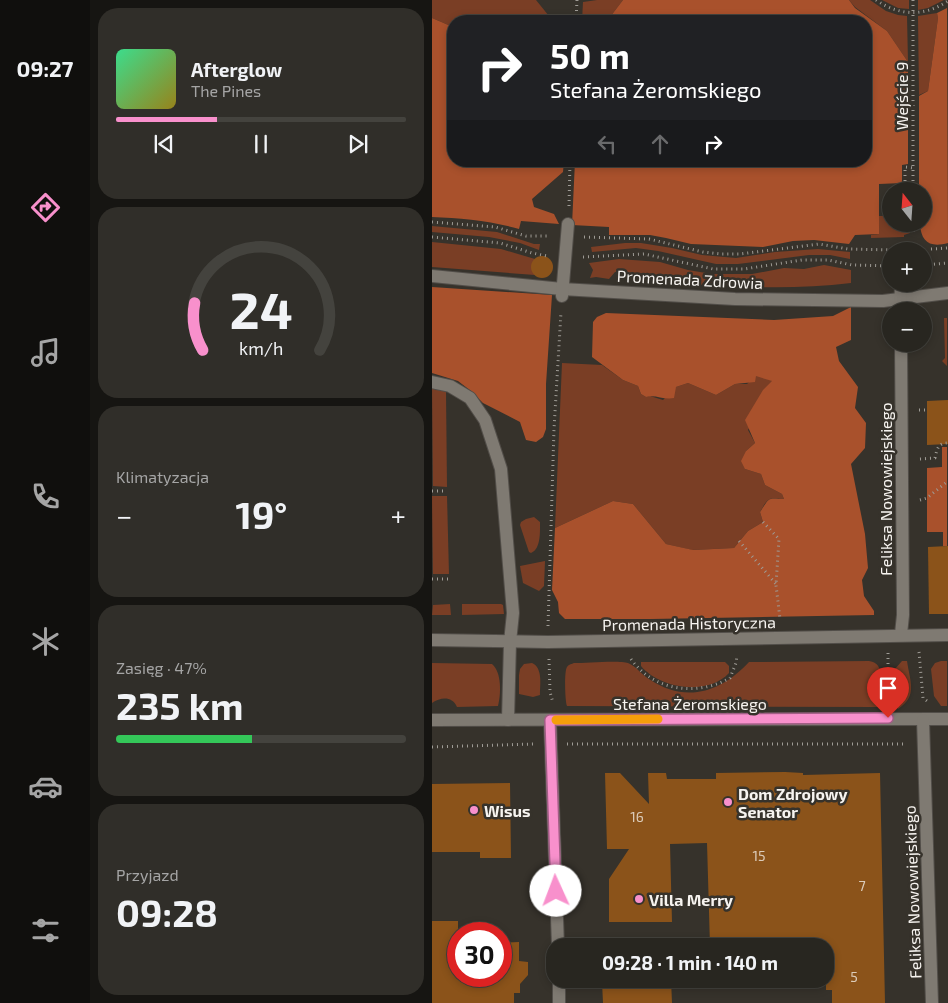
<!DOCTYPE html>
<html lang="pl">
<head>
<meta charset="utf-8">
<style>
  :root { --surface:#282620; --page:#302e29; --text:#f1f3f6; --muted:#a5a5a5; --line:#44433e; --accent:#f890cc }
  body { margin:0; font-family:"Exo 2",sans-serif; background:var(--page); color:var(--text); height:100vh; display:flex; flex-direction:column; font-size:19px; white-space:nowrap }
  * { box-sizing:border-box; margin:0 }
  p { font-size:16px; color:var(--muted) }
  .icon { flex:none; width:28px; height:28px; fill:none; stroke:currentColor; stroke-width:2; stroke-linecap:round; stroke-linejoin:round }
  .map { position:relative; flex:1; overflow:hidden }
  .panel { display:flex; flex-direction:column; gap:8px; padding:8px; background:#161512; width:342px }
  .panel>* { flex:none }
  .banner { position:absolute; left:15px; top:15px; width:425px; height:152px; border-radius:20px; box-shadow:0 2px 8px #0003,0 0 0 1px var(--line); background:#202124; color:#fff; overflow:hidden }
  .needle { width:32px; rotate:343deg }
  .fabs { position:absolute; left:450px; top:182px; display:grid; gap:10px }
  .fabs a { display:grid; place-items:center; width:50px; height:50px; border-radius:50%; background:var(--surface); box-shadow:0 2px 8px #0003,0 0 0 1px var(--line); font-size:25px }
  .speed { position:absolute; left:15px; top:922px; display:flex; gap:10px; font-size:25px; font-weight:700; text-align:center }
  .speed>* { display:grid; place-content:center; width:65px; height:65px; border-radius:50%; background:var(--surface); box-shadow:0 2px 8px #0003,0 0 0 1px var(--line); line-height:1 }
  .speed .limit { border:8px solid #d22; background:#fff; color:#111 }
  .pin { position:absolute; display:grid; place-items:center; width:42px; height:42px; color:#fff; margin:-51px -21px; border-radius:50% 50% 50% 0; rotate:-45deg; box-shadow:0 0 5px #0007 }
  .pin .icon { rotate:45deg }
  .me { position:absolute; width:55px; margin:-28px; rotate:358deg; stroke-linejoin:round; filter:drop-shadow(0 0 4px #0008) }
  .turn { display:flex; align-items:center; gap:18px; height:105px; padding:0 20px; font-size:22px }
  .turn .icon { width:65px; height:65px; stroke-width:2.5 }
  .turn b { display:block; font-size:35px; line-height:42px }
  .lanes { display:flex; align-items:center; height:48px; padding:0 20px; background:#0003; justify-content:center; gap:25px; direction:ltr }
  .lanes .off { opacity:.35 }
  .big { font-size:38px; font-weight:700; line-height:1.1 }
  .panel .widget { flex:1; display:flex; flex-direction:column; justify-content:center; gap:8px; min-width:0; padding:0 18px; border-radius:20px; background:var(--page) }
  .panel .dial { align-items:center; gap:0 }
  .dial svg { height:130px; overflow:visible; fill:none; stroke:var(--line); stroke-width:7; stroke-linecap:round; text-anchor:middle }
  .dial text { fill:var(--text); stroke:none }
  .song { display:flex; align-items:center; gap:15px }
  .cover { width:60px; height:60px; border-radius:8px; background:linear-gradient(135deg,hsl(150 70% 55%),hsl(50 70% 35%)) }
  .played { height:5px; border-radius:2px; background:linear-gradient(90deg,var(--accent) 35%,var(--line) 35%) }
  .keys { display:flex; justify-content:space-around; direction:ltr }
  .heat { display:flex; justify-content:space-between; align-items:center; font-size:28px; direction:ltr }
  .charge { height:8px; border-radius:4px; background:linear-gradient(90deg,#34c759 47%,var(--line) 0) }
  .trip { position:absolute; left:114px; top:938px; width:288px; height:50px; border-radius:20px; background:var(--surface); box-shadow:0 2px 8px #0003,0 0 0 1px var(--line); font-weight:700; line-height:50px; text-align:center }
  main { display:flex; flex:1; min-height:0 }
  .tabs { display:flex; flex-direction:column; width:90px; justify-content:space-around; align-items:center; background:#100f0d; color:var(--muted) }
  .tabs .icon { width:35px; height:35px }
  .tabs .selected { color:var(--accent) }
  .tabs b { font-size:22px; color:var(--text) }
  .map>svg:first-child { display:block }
  .green { fill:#7a3e25 }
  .forest { fill:#a9512c }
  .building { fill:#8b531a }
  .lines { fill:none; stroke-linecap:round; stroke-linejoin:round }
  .minor-casing { stroke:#524e49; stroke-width:14 }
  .path { stroke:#9f9c96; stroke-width:3; stroke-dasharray:1 4; stroke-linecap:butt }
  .minor { stroke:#7f7a72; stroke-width:12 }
  .route-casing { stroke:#a15e85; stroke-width:12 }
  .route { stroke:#f890cc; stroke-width:9 }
  .slow { stroke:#f59e0b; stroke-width:9 }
  .poi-dot { fill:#f890cc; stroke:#36322b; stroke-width:2 }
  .labels { text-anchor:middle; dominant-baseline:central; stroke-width:5; stroke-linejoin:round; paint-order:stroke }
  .number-label { font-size:14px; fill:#dcccba }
  .street-label { font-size:16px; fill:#f7f4f0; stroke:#36322b }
  .poi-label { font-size:16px; font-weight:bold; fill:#f7f4f0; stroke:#36322b; text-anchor:start }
</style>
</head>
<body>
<main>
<nav class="tabs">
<b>09:27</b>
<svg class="icon selected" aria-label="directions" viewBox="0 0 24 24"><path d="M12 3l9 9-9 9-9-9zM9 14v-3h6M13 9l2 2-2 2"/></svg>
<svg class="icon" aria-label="music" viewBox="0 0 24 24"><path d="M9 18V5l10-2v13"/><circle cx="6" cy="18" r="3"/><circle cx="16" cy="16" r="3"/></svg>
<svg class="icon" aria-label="phone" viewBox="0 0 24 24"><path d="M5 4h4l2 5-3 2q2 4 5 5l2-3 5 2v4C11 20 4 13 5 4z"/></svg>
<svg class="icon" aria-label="climate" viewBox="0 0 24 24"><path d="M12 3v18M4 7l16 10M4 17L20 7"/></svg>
<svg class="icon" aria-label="car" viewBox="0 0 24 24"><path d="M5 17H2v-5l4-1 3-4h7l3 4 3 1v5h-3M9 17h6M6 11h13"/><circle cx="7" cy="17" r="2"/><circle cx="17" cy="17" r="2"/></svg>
<svg class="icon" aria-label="filters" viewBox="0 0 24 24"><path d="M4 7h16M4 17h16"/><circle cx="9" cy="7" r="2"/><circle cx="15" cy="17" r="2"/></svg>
</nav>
<section class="panel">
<div class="widget">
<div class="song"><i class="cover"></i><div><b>Afterglow</b><p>The Pines</p></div></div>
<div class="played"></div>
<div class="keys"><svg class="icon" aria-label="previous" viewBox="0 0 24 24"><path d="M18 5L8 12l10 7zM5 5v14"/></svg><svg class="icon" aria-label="pause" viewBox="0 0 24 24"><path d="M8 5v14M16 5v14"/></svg><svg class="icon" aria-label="next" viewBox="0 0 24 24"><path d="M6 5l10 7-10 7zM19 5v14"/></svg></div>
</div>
<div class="widget dial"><svg viewBox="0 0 100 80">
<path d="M14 69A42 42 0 1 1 86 69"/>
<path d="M14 69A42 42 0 0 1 9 40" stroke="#f890cc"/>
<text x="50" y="56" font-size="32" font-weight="700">24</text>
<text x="50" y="72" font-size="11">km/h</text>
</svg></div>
<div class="widget"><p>Klimatyzacja</p>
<div class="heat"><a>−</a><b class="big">19°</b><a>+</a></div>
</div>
<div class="widget"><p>Zasięg · 47%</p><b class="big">235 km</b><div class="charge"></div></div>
<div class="widget"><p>Przyjazd</p><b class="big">09:28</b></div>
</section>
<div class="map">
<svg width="516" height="1003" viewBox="0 0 516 1003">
  <rect width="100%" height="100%" fill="#36322b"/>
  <!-- green -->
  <g class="green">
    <path d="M0 0H104L121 21H21V27L0 18Z"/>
    <path d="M165 0H191L175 21H150L151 2Z"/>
    <path d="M417 0H438L454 11 466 15 475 16 476 62 455 31 423 7Z"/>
    <path d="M450 0H477V9L466 8Z"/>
    <path d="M486 0H512L496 8 486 10Z"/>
    <path d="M505 13 506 18 496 91 487 95 486 16Z"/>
    <path d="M447 216H459V224H478V233L472 235V237L439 238V235L447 234Z"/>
    <path d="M0 226 65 232 102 244H108L107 250 88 243 57 237 0 232Z"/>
    <path d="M0 242 69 249 103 259 100 268 103 275 0 267Z"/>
    <path d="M193 243H209L240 248 270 255 304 258 343 252 386 249 418 252V259L398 255H377L306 264H284L226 251 204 248 160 252 159 247Z"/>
    <path d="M187 259 228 262 256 270 280 274H320L352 268 372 269 392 265 419 270V283C378 288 337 288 296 286L293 285 289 287 255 283 196 280 191 273 183 272 177 279 164 277 158 278 161 270 157 263Z"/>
    <path d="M512 318H515V366L510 361 513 358Z"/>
    <path d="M130 363 170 365 191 380 206 386 209 394 214 397 218 396 231 400 244 387 256 383 284 395 303 384H315L324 375 341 381 316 430 323 443 314 451 313 469 329 474 333 485 350 494 352 499C336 497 336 498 328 512L331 522 316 531 302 548 260 550 234 544 201 504 181 501 123 528Z"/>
    <path d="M0 387 14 391 15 487 1 486Z"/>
    <path d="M0 496H15L17 574H1Z"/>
    <path d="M102 517 108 522C108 532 109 549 99 553L97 552 88 525 89 522 94 519Z"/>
    <path d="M113 561 112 586 107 591 91 583 88 566Z"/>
    <path d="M18 604 19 615H0L1 605Z"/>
    <path d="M30 604H69L71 605 72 614 30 615Z"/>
    <path d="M437 661C443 662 446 664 448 670L447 707 135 706C133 702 132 671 135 667 137 664 140 664 142 663 153 663 188 660 196 663 204 666 210 675 217 679 254 704 289 692 317 662Z"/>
    <path d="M470 661H475C478 682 486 696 466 709 460 698 463 681 463 669Z"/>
    <path d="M509 661H515V706H509L502 696 499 669 503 663Z"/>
    <path d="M209 662H293L297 666V673C276 696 228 689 209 666Z"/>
    <path d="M0 663 60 664C70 672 69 695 66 706L25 707C20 696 9 697 0 703Z"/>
    <path d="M100 663C111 668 108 684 108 695L101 697 87 694V675L88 669 92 664Z"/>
  </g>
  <!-- forest -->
  <g class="forest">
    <path d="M191 0H417L423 8 455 31 476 62V164L470 165V183L447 184V234L423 235 417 244 382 240 361 241 331 247 259 244 234 238 218 235H177V227L140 225 143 161H434V21H175Z"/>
    <path d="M515 8 516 243C498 248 489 242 488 224H491V191H487V96L496 91 506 18 505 13Z"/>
    <path d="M0 18 21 27V161H132L131 172 100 199 102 207 122 214 127 224 89 221 87 229C59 221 29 218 0 217Z"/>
    <path d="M0 287 120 295 114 384V429L111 437 104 442 94 440 88 422 51 403 39 391 26 381 0 373Z"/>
    <path d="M419 307V340L404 347 407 361 426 387 423 408 434 423 433 448 419 464 433 534 436 568 430 580 432 596 442 611V615L219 619H133L127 613 126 602 120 590 123 528 181 501 201 504 234 544 261 550 302 548 316 531 331 522 328 512C338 497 335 498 352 499L350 494 333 485 329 474 313 469 309 461 314 451 323 443 313 420 331 390 340 381 324 376 323 382 303 384 284 395 256 383 244 387 242 398C231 400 223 394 214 397L209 394 206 386 191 380 160 357 161 322 165 317 174 313 342 320 401 316Z"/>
    <path d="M510 447H515V546H511V532H495V468L510 467Z"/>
  </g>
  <!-- building -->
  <g class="building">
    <circle cx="110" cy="267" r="11"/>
    <path d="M516 400V444L495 445V401Z"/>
    <path d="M516 546V614H497L496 547Z"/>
    <path d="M353 772 371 773V775L448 773 453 1003H400V990H394V984H387V979H392V946H278L275 843 238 844 240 922H177V879L197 849H175L173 773H188L217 804 216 773H234L235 779H284V773Z"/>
    <path d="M78 783 79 858H48V852H0V784Z"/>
    <path d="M0 921H26V976H69V943L87 942V961L96 962V975L88 984V993H82V1003H0Z"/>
    <path d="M178 979H239L240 1003H171L170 982H178Z"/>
  </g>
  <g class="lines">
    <defs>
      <g id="minor">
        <path d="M480 251 481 250"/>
        <path d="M0 276 130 289 303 299 451 301 516 293"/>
        <path d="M130 296 136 224"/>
        <path d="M468 311 469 284"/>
        <path d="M469 344 471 615 469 634"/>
        <path d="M0 382 18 386 38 398 53 420 69 469 81 613 78 642 76 720"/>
        <path d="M0 640 116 642 516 635"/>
        <path d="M0 720 516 719"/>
        <path d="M118 720 126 946"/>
        <path d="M491 720 500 1003"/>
        <path d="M127 979V1003"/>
      </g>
    </defs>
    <!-- minor casing -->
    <use href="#minor" class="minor-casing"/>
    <!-- path -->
    <g class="path">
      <path d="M444 0C467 16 492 17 516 1"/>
      <path d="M481 0V191"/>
      <path d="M144 21 145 0"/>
      <path d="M473 191V167L482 168"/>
      <path d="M137 206 138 161"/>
      <path d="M0 222 63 227 94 236H118"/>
      <path d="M481 232V224"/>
      <path d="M0 237 68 243 100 253 115 256"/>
      <path d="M152 237 217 239 271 252 289 254H308L387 244 416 249 462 250"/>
      <path d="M499 249 516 248"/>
      <path d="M151 257 212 254 281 269H312L370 260H396L420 265 459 266"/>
      <path d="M492 265 516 263"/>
      <path d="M487 410H495"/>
      <path d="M488 459 503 458C505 449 506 443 516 443"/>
      <path d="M0 491H15"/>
      <path d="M488 500 495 498 516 481"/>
      <path d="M331 522 347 539 344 585 348 619"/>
      <path d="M307 541 344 584"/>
      <path d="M0 579H17"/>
      <path d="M116 626 122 429 129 312"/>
      <path d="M487 652 491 698 495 701"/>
      <path d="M456 653V702"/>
      <path d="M117 659 118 692 121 703"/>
      <path d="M199 659C222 692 266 696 298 678L304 663 305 656"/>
      <path d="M135 744H474"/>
      <path d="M0 747 102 744"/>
    </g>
    <!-- minor -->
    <use href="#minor" class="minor"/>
  </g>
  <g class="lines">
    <defs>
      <path id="route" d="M124 891 118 720 456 718"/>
    </defs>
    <!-- route casing -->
    <use href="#route" class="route-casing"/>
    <!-- route -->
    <use href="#route" class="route"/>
    <!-- slow -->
    <path class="slow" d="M124 720 226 719"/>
  </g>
  <!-- markers -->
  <g class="poi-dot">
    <circle cx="296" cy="802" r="5"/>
    <circle cx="42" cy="810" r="5"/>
    <circle cx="207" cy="899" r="5"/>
  </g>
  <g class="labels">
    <!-- number labels -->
    <g class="number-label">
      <text x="205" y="816">16</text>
      <text x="327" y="855">15</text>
      <text x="430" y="885">7</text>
      <text x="422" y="976">5</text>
    </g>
    <!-- street labels -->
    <g class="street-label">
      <text transform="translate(469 96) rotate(-90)">Wejście 9</text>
      <text transform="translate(258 279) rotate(3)">Promenada Zdrowia</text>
      <text transform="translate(453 489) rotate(-90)">Feliksa Nowowiejskiego</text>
      <text transform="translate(257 623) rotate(-1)">Promenada Historyczna</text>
      <text x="258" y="703">Stefana Żeromskiego</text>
      <text transform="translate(480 892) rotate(-92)">Feliksa Nowowiejskiego</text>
    </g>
    <!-- poi labels -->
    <g class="poi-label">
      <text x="306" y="793">Dom Zdrojowy<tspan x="306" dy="18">Senator</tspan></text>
      <text x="52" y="810">Wisus</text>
      <text x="217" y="899">Villa Merry</text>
    </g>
  </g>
</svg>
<div class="fabs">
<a><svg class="needle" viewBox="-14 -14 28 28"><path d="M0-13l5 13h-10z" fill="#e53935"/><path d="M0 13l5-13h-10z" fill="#a5a5a5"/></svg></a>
<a>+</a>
<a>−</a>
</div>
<div class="speed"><div class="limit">30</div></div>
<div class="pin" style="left:456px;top:718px;background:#d93025"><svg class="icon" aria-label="arrive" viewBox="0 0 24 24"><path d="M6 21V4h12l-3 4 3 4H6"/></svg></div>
<svg class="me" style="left:124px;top:891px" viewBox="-20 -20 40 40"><circle r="19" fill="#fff"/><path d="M0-13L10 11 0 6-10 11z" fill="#f890cc"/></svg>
<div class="trip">09:28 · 1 min · 140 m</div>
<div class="banner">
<div class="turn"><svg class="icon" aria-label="right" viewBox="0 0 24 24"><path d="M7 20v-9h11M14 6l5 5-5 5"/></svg><div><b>50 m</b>Stefana Żeromskiego</div></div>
<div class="lanes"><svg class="icon off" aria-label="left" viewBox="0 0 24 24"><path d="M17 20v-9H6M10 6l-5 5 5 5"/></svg><svg class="icon off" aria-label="ahead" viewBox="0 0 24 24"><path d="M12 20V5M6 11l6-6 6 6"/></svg><svg class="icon" aria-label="right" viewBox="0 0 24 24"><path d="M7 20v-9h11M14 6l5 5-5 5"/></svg></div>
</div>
</div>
</main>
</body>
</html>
